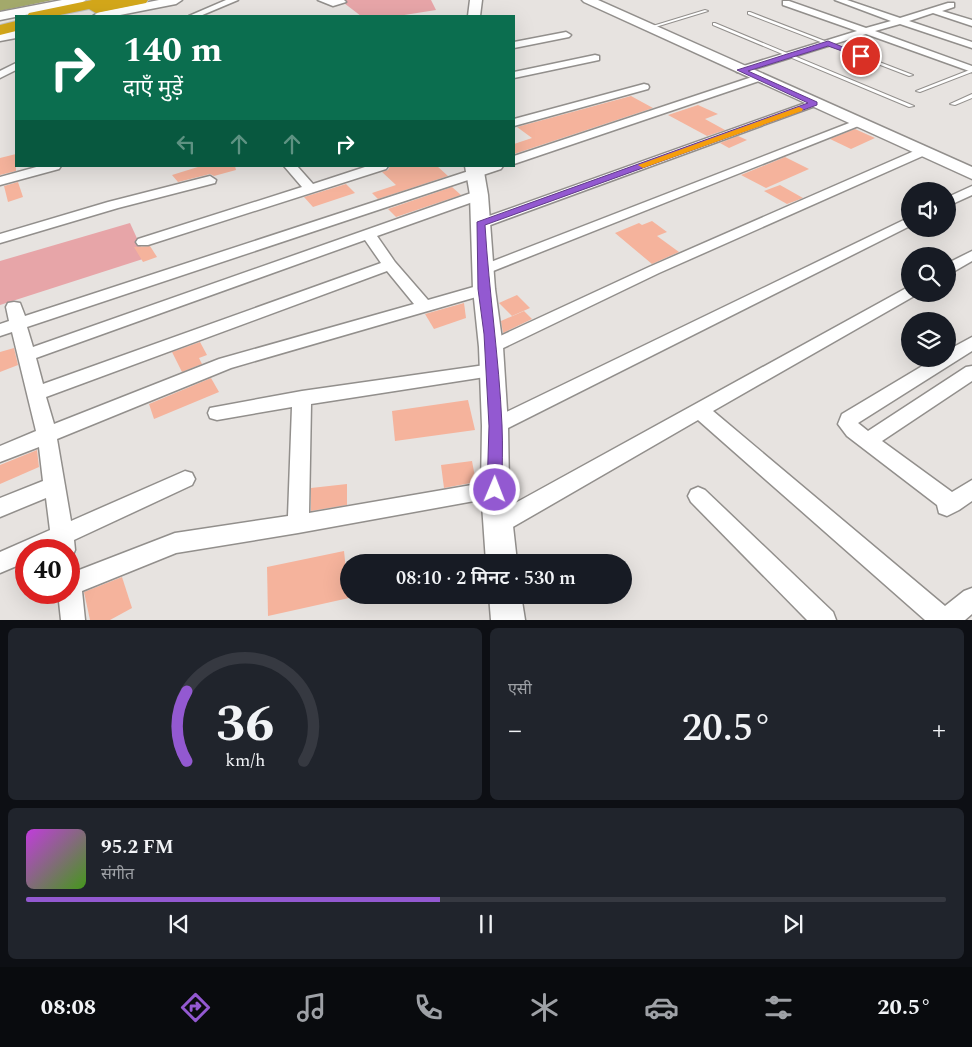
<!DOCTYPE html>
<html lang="hi">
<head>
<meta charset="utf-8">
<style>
  :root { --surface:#171b24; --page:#20242c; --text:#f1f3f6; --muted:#9ea1a6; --line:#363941; --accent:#9359d1 }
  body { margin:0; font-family:Spectral,"Noto Sans Devanagari",serif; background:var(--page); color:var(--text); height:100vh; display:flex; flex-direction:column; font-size:19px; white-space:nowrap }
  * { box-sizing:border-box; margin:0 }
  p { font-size:16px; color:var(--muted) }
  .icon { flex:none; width:28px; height:28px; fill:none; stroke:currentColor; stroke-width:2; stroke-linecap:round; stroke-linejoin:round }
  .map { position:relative; height:620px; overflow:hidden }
  .panel { display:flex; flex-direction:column; gap:8px; padding:8px; background:#0d0f14; flex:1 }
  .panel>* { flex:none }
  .hud { position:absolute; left:15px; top:15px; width:500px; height:152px; border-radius:0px; box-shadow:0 5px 20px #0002; background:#0b6e4f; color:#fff; overflow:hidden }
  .controls { position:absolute; left:901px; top:182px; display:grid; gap:10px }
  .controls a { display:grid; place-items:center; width:55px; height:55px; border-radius:50%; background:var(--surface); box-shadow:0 5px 20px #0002; font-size:25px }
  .speed { position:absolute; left:15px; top:539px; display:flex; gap:10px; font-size:25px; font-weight:700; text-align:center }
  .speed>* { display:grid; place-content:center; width:65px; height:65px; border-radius:50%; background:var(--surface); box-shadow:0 5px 20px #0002; line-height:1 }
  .speed .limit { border:8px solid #d22; background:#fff; color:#111 }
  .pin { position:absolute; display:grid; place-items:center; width:42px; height:42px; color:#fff; margin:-21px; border:2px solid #fff; border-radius:50%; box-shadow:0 1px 5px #0007 }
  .me { position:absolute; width:55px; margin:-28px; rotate:1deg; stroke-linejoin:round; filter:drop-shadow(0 0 4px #0008) }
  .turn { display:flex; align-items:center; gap:18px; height:105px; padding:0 25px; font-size:22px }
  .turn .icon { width:65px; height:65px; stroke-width:2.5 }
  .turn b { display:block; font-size:35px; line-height:42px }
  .lanes { display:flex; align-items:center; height:48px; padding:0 25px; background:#0003; justify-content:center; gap:25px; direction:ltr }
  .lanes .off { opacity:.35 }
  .big { font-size:38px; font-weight:600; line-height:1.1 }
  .panel .tile { flex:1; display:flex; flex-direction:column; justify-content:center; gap:8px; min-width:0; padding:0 18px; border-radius:8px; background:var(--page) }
  .panel .dial { align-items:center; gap:0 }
  .dial svg { height:130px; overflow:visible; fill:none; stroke:var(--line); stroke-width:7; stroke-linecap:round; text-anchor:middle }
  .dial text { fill:var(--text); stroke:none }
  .song { display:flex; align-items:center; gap:15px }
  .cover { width:60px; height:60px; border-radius:8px; background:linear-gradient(135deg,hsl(290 70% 55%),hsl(100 70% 35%)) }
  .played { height:5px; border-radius:2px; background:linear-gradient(90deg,var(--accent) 45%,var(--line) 45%) }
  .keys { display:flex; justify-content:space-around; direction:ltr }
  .heat { display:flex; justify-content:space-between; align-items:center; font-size:28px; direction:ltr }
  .panel .tiles { flex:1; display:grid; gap:8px; grid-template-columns:1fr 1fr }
  .tile:last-child { grid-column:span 2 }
  .trip { position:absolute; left:340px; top:554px; width:292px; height:50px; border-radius:25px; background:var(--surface); box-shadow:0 5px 20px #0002; font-weight:600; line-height:50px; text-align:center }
  .dock { display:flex; height:80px; justify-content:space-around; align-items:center; background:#090b0e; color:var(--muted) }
  .dock .icon { width:35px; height:35px }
  .dock .selected { color:var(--accent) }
  .dock b { font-size:22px; color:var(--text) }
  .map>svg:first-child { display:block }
  .green { fill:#e7a5a8 }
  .water { fill:#a3a96b }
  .building { fill:#f5b39c }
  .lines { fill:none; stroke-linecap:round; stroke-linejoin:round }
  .lane-casing { stroke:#928f8c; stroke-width:2 }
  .street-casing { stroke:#928f8c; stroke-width:3 }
  .secondary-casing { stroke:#928f8c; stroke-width:3 }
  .highway-casing { stroke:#c2c2c2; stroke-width:2 }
  .lane { fill:#fff; fill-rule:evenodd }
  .street { fill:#fff; fill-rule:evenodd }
  .secondary { fill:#fff; fill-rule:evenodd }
  .highway { fill:#d3a71a; fill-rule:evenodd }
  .route { fill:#9359d1; stroke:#603a88 }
  .slow { fill:#f59e0b }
</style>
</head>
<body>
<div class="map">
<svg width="972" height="620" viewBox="0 0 972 620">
  <rect width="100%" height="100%" fill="#e7e3e0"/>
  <!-- green -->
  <g class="green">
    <path d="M340 0H431L436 10 398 16H361Z"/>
    <path d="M130 223 146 258 0 305V261Z"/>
  </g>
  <!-- water -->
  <path class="water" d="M0 0H53L0 11Z"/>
  <!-- building -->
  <g class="building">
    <path d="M631 96 653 108 514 154V144L532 138 517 127Z"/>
    <path d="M698 105 718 114 705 119 725 130 707 136 668 115Z"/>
    <path d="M855 129 875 138 851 149 830 139Z"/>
    <path d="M738 136 747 140 729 148 720 143Z"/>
    <path d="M16 154V171L0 175V158Z"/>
    <path d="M785 157 809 169 766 188 741 175Z"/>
    <path d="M201 166H235L236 170 214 176 210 174 178 182 172 175Z"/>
    <path d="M390 166H437L448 176 378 199 372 193 396 185 382 172 388 170Z"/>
    <path d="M18 182 23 197 8 202 4 186Z"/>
    <path d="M346 184 355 193 313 207 304 197Z"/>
    <path d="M780 185 803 198 787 204 764 191Z"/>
    <path d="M452 187 461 195 396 217 388 209Z"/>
    <path d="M652 221 667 232 657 236 679 252 652 264 615 233 639 223 642 225Z"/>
    <path d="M150 246 157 257 143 262 134 247Z"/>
    <path d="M517 295 530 308 512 316 499 303Z"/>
    <path d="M464 303 466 318 434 329 425 314Z"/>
    <path d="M524 311 532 319 503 333 501 321Z"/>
    <path d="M200 342 207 355 199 358 202 364 182 372 172 352Z"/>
    <path d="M14 348 18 365 0 372V352Z"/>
    <path d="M211 378 219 392 154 419 149 404Z"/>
    <path d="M468 400 475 430 395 441 392 411Z"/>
    <path d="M37 450 39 467 0 484V465Z"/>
    <path d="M472 461 476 482 444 488 441 465Z"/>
    <path d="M347 484V505L311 511V488Z"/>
    <path d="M344 551 349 598 268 616 267 567Z"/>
    <path d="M122 577 132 608 110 620H90L84 592Z"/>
  </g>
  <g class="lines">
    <defs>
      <g id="lane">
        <path d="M705 10 708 11 649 29 646 28Z"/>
        <path d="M748 12H750L913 75 909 76 748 14Z"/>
        <path d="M713 23H715L914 106 909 107 713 25Z"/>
        <path d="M972 69V72L920 92 916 91Z"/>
        <path d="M972 94V98L955 105 950 104Z"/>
      </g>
      <g id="street">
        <path d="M226 0H238L200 16H189Z"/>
        <path d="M318 0H344L346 2 333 6Z"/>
        <path d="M835 0H847L900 18 948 3H954V7L942 11 972 20V26L933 13 909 21 972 42V48L900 24 875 31 972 66V72L866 34 745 72H737V68L857 31 783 5V1H789L866 28 891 21Z"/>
        <path d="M566 32 571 35 569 37 514 48V42Z"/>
        <path d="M595 55 599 56V60L514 78V72Z"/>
        <path d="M16 63V70L0 78V71Z"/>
        <path d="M758 75 763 78 762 80 514 164V156Z"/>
        <path d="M644 84 648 85 649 87 648 89 514 126V119Z"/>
        <path d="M814 100 818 101 820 103 818 105 485 227H475L473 224 475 221Z"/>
        <path d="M857 120 863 123 861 125 488 273H478L475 270 478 267Z"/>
        <path d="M921 148 927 152 925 155 659 273 497 351 491 353 485 351 482 347 485 343 649 267Z"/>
        <path d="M40 166H61L59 169 0 185V177Z"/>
        <path d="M284 166H297L313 184 368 166H388L386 169 148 245H138L136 242 138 239 302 187Z"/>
        <path d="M484 166H503L501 169 27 327 33 347 474 192 479 191 486 195 484 198 377 236 395 262 428 300 484 284 490 285 492 289 490 293 231 368 57 439 71 521 185 471 192 473 195 479 192 485 74 540 75 550 72 557 69 558V550H26V562L0 573V552L50 530 46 498 0 517V498L43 481 39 447 0 462V446L36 431 12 332 0 336V324L9 321 6 307 8 303 14 302 20 303 25 316ZM365 240 381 263 43 384 36 358ZM387 271 414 304 219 359 54 424 46 397Z"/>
        <path d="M210 176 216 180 215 183 118 208 0 243V234L108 202Z"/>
        <path d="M972 186V195L948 206V197Z"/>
        <path d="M910 217V226L502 431 495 433 488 431 485 426 488 421Z"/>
        <path d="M972 251V261L953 272 948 274V263Z"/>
        <path d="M910 286V294L916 295 713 411 945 606 964 591 972 588V614L965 620H925L698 420 506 531 498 533 490 531 487 524 490 517Z"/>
        <path d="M972 337V351L858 423 868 431 966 367 972 366V381L882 441 952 492 972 480V501L959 510 947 516 939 513 937 505 847 436 838 424 842 414 934 359H948V350Z"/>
        <path d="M492 364 498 365 501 370 498 375 311 404 309 513 495 481 502 484 505 490 502 496 298 533 176 553 82 591 85 620H61L58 592H69V570L74 572 175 533 288 516 292 407 217 420 210 418 208 413 210 408 302 391Z"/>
        <path d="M698 487 705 490 833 612 836 620H807L691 502 688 496 691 490Z"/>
      </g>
      <g id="secondary">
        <path d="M62 0H86L80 4 0 20V12Z"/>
        <path d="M159 0H182L176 4 115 16H93L99 12Z"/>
        <path d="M470 0H482L480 16H468Z"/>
        <path d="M582 0H598L972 167V179L584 2Z"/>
        <path d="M16 30V38L0 41V33Z"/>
        <path d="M465 166H483L488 195 495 289 503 347 508 426 509 490 517 562H486L481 490 482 426 479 347 473 289 470 195Z"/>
        <path d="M489 595H521L525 620H491Z"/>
      </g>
      <g id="highway">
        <path d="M92 0H148L146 3 96 13 89 9 55 16H27L29 13 34 12Z"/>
        <path d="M16 21V31L0 35V25Z"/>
      </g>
    </defs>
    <!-- lane casing -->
    <use href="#lane" class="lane-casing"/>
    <!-- street casing -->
    <use href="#street" class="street-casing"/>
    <!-- secondary casing -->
    <use href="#secondary" class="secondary-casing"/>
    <!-- highway casing -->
    <use href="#highway" class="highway-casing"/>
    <!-- lane -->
    <use href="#lane" class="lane"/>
    <!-- street -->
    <use href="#street" class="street"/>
    <!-- secondary -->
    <use href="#secondary" class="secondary"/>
    <!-- highway -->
    <use href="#highway" class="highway"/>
  </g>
  <!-- route -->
  <path class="route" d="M828 41 865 56 859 57 828 46 748 71 817 102V105L485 225C489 292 499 358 502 425 503 446 502 468 502 490L500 494 495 496 490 494 487 490 489 426 484 334 478 289 477 222 808 103 737 70Z"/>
  <!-- slow -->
  <path class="slow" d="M799 107 803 109 802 111 646 167 643 168 638 165Z"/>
</svg>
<div class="controls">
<a><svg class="icon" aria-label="sound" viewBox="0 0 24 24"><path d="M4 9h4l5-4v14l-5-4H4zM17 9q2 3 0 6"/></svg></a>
<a><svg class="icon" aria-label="search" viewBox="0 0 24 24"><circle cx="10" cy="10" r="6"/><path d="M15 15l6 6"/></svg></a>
<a><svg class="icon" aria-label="layers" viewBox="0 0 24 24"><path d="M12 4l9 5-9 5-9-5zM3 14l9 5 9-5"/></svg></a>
</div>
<div class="speed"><div class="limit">40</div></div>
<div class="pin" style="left:861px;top:56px;background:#d93025"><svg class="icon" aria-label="arrive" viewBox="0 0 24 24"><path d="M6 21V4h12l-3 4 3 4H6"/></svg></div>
<svg class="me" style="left:495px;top:490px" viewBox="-20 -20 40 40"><circle r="17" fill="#9359d1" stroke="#fff" stroke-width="3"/><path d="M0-11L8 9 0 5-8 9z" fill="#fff"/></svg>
<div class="trip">08:10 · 2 मिनट · 530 m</div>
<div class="hud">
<div class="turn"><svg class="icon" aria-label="right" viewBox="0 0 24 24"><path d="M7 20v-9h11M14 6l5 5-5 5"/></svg><div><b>140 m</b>दाएँ मुड़ें</div></div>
<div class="lanes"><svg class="icon off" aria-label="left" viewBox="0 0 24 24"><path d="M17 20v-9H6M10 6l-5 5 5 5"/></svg><svg class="icon off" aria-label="ahead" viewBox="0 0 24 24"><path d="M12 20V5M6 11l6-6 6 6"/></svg><svg class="icon off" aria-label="ahead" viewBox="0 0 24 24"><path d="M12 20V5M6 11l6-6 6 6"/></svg><svg class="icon" aria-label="right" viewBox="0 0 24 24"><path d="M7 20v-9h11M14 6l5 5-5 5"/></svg></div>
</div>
</div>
<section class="panel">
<div class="tiles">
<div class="tile dial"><svg viewBox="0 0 100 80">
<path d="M14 69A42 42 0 1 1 86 69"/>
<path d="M14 69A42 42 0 0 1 14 26" stroke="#9359d1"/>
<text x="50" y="56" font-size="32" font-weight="700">36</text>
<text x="50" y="72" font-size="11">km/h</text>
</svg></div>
<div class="tile"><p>एसी</p>
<div class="heat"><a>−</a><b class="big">20.5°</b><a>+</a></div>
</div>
<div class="tile">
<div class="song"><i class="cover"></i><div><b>95.2 FM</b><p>संगीत</p></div></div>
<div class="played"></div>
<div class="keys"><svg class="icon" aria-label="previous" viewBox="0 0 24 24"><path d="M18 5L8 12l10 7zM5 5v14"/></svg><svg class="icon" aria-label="pause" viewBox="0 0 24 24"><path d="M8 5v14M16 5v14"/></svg><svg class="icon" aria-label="next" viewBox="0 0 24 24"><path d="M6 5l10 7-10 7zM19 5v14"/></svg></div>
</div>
</div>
</section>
<nav class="dock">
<b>08:08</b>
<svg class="icon selected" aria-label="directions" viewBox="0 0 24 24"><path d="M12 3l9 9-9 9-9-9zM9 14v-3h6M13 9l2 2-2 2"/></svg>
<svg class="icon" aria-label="music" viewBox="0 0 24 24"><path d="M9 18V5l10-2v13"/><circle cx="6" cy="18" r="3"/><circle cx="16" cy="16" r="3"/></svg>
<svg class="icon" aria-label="phone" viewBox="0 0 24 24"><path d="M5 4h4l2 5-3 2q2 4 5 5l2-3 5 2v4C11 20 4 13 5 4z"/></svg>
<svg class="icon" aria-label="climate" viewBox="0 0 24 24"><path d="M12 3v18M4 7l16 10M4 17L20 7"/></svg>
<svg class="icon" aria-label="car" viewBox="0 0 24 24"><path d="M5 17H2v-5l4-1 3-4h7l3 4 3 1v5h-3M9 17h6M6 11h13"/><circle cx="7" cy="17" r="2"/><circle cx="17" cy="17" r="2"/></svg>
<svg class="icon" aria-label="filters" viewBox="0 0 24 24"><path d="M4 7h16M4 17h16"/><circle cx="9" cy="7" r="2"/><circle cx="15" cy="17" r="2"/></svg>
<b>20.5°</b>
</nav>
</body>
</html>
